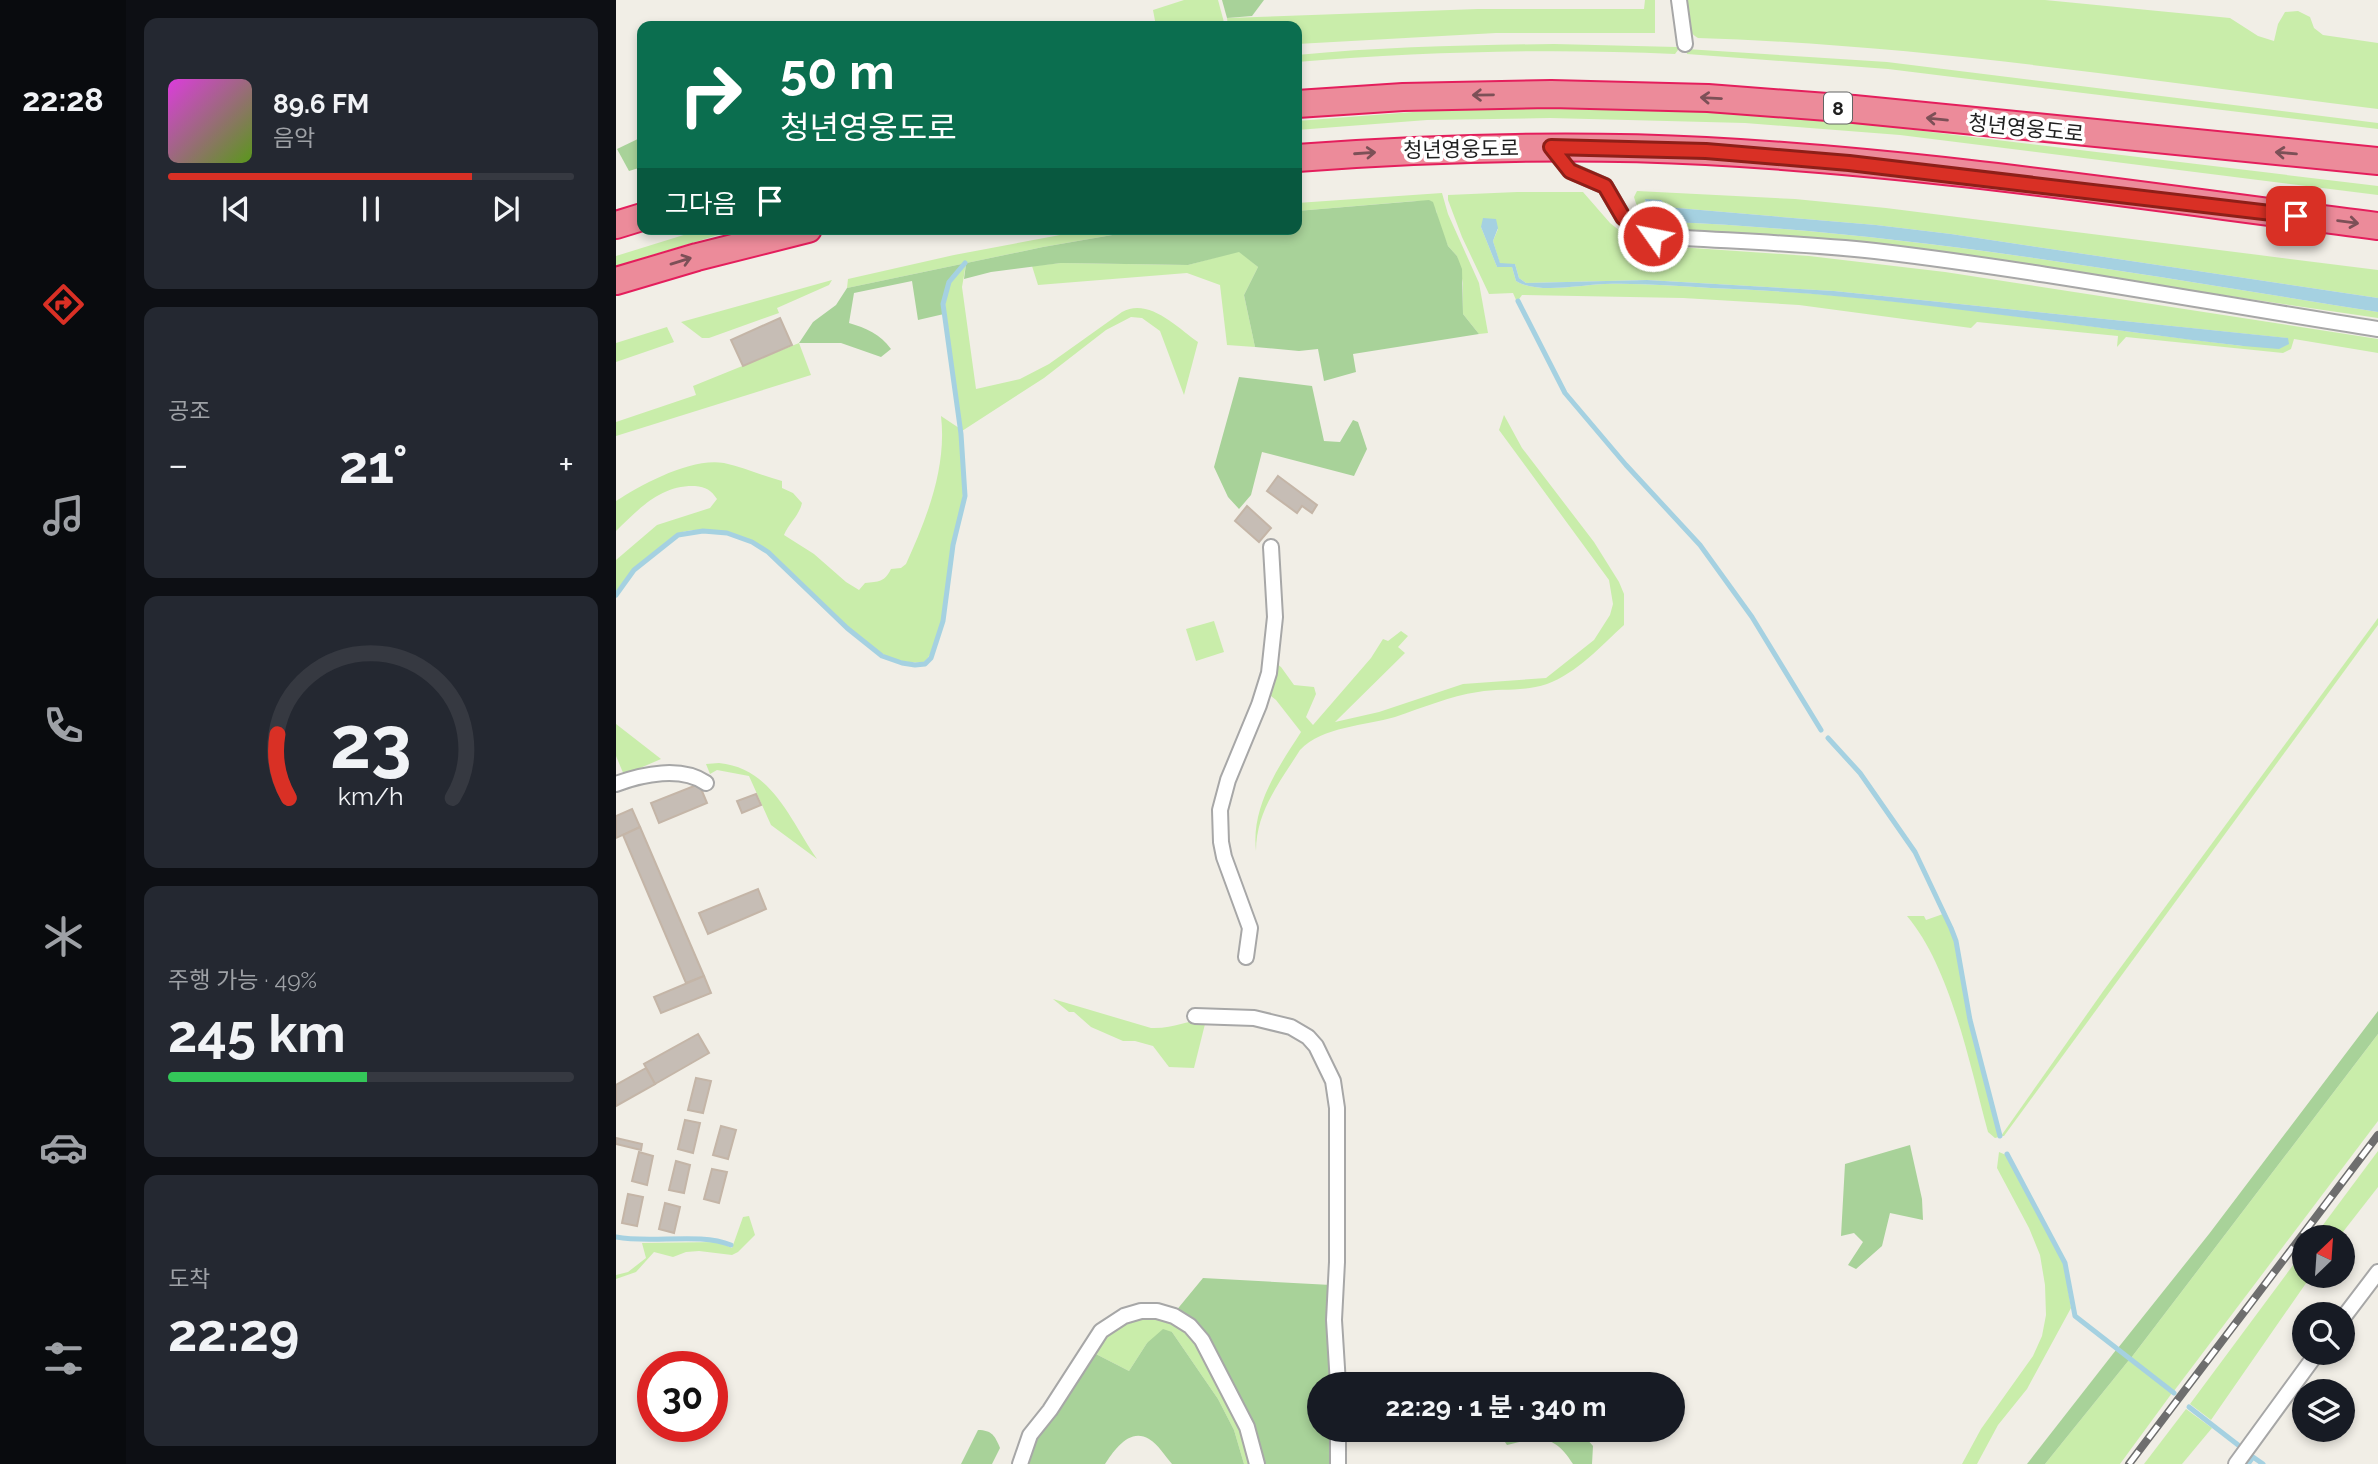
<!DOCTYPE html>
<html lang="ko">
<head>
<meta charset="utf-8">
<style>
  :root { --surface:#171b24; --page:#242831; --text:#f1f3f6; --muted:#9ea1a6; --line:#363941; --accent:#d93025 }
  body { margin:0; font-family:Raleway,"Noto Sans KR",sans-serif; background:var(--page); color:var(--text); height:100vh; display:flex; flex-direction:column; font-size:26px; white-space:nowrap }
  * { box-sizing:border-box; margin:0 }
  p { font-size:23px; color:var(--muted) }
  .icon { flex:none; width:38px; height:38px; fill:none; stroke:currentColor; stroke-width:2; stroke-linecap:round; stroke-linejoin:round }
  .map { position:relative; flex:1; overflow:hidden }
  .side { display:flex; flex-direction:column; gap:18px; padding:18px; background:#0d0f14; width:490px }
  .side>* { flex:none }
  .top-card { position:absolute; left:21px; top:21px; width:665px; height:214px; border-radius:14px; box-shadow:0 4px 10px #0003; background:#0b6e4f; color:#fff; overflow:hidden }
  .needle { width:46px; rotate:25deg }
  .tools { position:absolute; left:1676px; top:1225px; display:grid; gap:14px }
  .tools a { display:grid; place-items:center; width:63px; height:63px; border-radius:50%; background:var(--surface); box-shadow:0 4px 10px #0003; font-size:35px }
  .speed { position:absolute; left:21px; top:1351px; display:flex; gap:14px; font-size:35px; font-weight:700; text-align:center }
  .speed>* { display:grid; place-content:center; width:91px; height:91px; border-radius:50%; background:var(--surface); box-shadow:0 4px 10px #0003; line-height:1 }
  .speed .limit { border:10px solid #d22; background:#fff; color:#111 }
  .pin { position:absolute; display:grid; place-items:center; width:60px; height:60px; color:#fff; margin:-30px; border-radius:14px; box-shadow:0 4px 10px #0006 }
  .me { position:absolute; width:77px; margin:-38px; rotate:303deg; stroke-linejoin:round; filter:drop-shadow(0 0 5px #0008) }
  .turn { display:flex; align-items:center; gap:24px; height:147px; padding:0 28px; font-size:32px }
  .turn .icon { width:91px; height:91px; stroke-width:2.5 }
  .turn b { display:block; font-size:49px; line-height:60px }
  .then { display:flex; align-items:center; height:66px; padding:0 28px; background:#0003; gap:14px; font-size:26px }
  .big { font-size:52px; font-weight:700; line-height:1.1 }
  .side .tile { flex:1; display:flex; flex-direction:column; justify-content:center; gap:10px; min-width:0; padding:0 24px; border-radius:14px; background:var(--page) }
  .side .dial { align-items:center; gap:0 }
  .dial svg { height:182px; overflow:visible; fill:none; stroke:var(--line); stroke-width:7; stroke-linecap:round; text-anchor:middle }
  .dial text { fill:var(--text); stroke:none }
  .song { display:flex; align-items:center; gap:21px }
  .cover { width:84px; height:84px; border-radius:10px; background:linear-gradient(135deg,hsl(300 70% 55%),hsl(90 70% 35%)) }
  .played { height:7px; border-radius:4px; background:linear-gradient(90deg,var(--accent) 75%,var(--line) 75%) }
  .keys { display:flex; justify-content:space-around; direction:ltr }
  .heat { display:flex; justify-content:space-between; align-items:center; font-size:38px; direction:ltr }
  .charge { height:10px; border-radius:5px; background:linear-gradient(90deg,#34c759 49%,var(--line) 0) }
  .trip { position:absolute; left:691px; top:1372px; width:378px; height:70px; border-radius:35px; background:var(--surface); box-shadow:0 4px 10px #0003; font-weight:700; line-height:70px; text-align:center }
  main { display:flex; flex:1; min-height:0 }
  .menu { display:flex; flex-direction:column; width:126px; justify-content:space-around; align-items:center; background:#090b0e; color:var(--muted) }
  .menu .icon { width:49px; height:49px }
  .menu .selected { color:var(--accent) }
  .menu b { font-size:32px; color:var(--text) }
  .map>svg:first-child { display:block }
  .grass { fill:#c9edaa; fill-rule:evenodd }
  .forest { fill:#a8d299 }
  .water { fill:#a5d1e1 }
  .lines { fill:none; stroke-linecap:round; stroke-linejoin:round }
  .stream { stroke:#a5d1e1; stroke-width:5 }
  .building { fill:#c6bdb5; stroke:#c4b5a7; stroke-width:2 }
  .street-casing { stroke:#a7a7a7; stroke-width:18 }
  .highway-casing { stroke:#e41e5c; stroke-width:30 }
  .street { stroke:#fff; stroke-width:14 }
  .highway { stroke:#ec8b9a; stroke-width:26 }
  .rail-casing { stroke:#6e6e6e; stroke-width:8 }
  .rail { stroke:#fff; stroke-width:5; stroke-dasharray:16; stroke-linecap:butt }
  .oneway { stroke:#7c5057 }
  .route-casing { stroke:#8d1f18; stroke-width:18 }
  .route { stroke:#d93025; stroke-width:12 }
  .labels { text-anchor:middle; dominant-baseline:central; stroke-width:7; stroke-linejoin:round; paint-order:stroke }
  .shield { fill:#fff; stroke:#636363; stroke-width:2 }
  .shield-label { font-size:19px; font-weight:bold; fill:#202020 }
  .street-label { font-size:21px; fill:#202020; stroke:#fff }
</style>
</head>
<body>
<main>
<nav class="menu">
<b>22:28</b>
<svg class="icon selected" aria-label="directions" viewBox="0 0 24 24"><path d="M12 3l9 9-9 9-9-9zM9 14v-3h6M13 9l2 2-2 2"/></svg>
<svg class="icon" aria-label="music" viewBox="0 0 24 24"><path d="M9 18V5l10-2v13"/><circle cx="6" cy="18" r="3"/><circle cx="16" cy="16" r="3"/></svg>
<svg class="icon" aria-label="phone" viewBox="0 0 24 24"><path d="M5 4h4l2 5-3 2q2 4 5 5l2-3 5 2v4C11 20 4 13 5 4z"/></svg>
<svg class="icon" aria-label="climate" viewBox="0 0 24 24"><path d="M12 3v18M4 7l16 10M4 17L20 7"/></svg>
<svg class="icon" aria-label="car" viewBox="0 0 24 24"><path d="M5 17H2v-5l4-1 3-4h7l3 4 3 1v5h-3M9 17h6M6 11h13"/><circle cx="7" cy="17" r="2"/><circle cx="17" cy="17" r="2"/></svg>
<svg class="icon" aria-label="filters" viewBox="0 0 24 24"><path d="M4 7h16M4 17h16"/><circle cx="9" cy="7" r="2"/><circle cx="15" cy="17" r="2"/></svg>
</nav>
<section class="side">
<div class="tile">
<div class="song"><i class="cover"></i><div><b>89.6 FM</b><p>음악</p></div></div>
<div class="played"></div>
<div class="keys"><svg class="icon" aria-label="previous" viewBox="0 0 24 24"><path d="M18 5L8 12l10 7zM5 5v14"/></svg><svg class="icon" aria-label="pause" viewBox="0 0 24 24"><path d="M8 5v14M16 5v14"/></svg><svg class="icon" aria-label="next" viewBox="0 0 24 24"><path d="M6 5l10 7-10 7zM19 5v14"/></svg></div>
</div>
<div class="tile"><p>공조</p>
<div class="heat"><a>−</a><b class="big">21°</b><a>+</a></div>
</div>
<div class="tile dial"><svg viewBox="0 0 100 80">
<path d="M14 69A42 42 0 1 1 86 69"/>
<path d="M14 69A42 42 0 0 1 9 41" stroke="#d93025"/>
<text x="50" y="56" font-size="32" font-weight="700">23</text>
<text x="50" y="72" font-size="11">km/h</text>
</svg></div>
<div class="tile"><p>주행 가능 · 49%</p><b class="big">245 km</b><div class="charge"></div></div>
<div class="tile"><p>도착</p><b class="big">22:29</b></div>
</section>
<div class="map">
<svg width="1762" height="1464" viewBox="0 0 1762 1464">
  <rect width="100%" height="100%" fill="#f1eee6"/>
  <!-- grass -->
  <g class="grass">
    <path d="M568 0H602L609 26H540L537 10Z"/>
    <path d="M1029 0H1039V33H880L681 44V26H612L611 18 862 9H1028Z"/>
    <path d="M1067 0H1429L1614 18 1642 36 1658 41 1662 24 1669 12 1682 11 1694 17 1698 28 1707 35 1762 43V109C1536 81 1309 45 1082 38 1069 31 1069 14 1067 0Z"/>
    <path d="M938 44 1061 47 1062 50 1059 54C933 48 807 52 681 62V55C767 47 852 45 938 44Z"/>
    <path d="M1070 49 1271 62 1762 123V129L1272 69 1071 54Z"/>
    <path d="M934 108 1050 110 1216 120 1762 186V195L1284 135 1129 123 934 118 811 120 681 130V121L810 111Z"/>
    <path d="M1021 191 1179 199 1270 208 1762 270V298L1335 234 1260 225 1061 208 1050 206 1045 200H1029V204L1039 217 1055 222C1293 232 1527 275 1762 312V318L1302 250 1192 238 1050 229C1034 224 1022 214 1018 197Z"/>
    <path d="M901 192H967L994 223 1008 234 1033 245 1193 256 1329 272 1762 339V353L1678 339 1675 349 1667 353 1510 337 1501 347 1502 336 1361 322 1355 328 1183 305 1067 298 906 295 901 302 897 293 873 294 846 237 832 200V195ZM865 227 882 229 877 241 884 264H899L903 278 910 283 1031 280 1218 291 1671 338 1627 346C1450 325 1274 294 1095 288 1060 286 1024 283 989 284 964 285 921 294 900 281L896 267H881Z"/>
    <path d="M826 193 832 214 863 283 872 333 863 334 847 314V283L841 256 832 246 823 224 820 210 800 201 681 211V203Z"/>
    <path d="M87 229H122L0 266V256Z"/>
    <path d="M476 229H531L427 247 231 288 232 279 338 255Z"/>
    <path d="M623 251 642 267 628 295 639 347 611 345 604 285 571 273 422 285 416 266 445 263 572 265Z"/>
    <path d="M350 264 346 287 360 389 404 379 433 364 506 312C532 297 561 327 582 342L568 395 544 331 526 318 515 317 490 330 428 378 346 431 329 304 334 283Z"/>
    <path d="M216 280 213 285 161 308 163 313 93 338H86L65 322Z"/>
    <path d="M51 327 58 342 0 362V343Z"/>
    <path d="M183 343 195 375 0 436V422L80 395 77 386Z"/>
    <path d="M888 415 906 448 978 542 1003 582 1008 594V625C985 646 961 673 931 684 908 692 885 688 862 692 834 696 806 708 779 717 749 726 707 726 684 750 664 782 640 811 640 851 635 806 662 768 685 732L660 700 651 693 657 661 665 667 678 685 698 687 700 694 690 717 697 725 755 658 767 639 772 641 785 631 792 636 782 647 789 653 719 722 763 712 847 684 930 678 978 640 994 615 997 604 993 580 883 430Z"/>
    <path d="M325 416 343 428C348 449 348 472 347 493 346 512 338 529 335 547 330 577 331 642 308 662 226 671 183 533 93 530 83 530 71 529 61 534 54 538 47 545 41 551 25 564 11 574 0 592V560L41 525 94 508 101 499C95 490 90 487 79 486 44 485 23 509 0 531V501C26 484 76 457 108 463 127 467 147 476 166 481V488L177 493 186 503C183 516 173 523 168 535L198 554 230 582 243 590 249 583C263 581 268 583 275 569L285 568 290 564C311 518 331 467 325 416Z"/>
    <path d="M1762 618V625L1388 1136H1385L1488 990Z"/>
    <path d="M598 621 608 652 580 661 570 629Z"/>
    <path d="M0 724 45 759 8 775 0 756Z"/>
    <path d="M103 763C156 768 174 820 201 859L155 825 133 776 101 770 94 774 90 764Z"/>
    <path d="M1327 914 1339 942 1353 1021 1383 1137 1379 1138 1372 1132C1354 1066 1335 968 1291 916H1308L1310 920Z"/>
    <path d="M437 999 535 1028C558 1029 570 1020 590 1020L578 1068 553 1067 537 1046 519 1041H507L475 1027 458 1012H453Z"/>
    <path d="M1762 1034V1121L1558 1391 1515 1358Z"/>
    <path d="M1762 1151V1187L1723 1237H1698Z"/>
    <path d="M1383 1152 1390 1155 1448 1264 1455 1308 1411 1389 1382 1425 1361 1464H1346L1365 1429 1417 1356 1426 1336 1430 1315 1429 1285 1424 1255 1413 1228 1381 1168Z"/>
    <path d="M133 1216 139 1235 122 1252 116 1255 83 1251 70 1252 57 1257 38 1252 20 1272 0 1279V1275L12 1272 30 1258 26 1243 103 1242 116 1248 127 1217Z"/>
    <path d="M1689 1249V1276H1695L1595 1420 1574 1404Z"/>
    <path d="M526 1313 573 1327 600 1370 639 1464H628L618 1430 602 1399 556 1332 531 1343 513 1371 474 1351 486 1332Z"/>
    <path d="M1513 1360 1556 1393 1504 1464H1429Z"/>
    <path d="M1570 1409 1596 1428 1566 1464H1528Z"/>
  </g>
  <!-- forest -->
  <g class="forest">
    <path d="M606 0H648L636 16 611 18Z"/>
    <path d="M26 137V167L13 171 1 149Z"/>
    <path d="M813 200 817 202 832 246 841 256 846 269 847 314 863 334 737 354 740 372 708 381 702 349 683 351 639 347 628 295 642 267 623 252 572 265 445 263 375 272 348 279 350 264 348 263C333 279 324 291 328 314L302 320 296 281 238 293 233 323C250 328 264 334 275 349L265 357 225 343H183L197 322 220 305 231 288 427 247 531 229H681V211Z"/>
    <path d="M623 377 696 386 708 441 724 442 737 420 742 422 751 449 738 476 646 452 635 495 623 509 612 497 598 467Z"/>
    <path d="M1762 1011V1034L1515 1358 1502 1348 1593 1234Z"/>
    <path d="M1294 1145 1306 1199 1307 1220 1274 1213 1266 1246 1240 1269 1232 1265 1247 1242 1238 1233 1225 1236 1229 1164Z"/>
    <path d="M587 1278 715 1285 718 1384H704V1430H718V1464H645L634 1426 559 1312Z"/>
    <path d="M547 1329 556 1332 602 1399 618 1430 628 1464H556C549 1456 542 1444 533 1439 514 1427 498 1450 489 1464H406L409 1454 474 1351 513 1371 531 1343Z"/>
    <path d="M1500 1350 1513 1360 1429 1464H1411Z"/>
    <path d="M362 1430C376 1430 379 1436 384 1448L376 1464H345Z"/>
    <path d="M881 1430H963L977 1446 976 1464H957C937 1432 923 1438 891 1445Z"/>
  </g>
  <!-- water -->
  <g class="water">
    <path d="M1029 199 1045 200 1050 206 1061 208 1260 225 1335 234 1762 298V312C1528 275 1293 232 1055 222L1046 221 1032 211Z"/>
    <path d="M867 218 880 219 882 228 877 241 884 263 899 264 903 278 910 283 1031 280 1218 291 1672 338 1673 344 1663 349 1627 346C1450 326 1274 294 1095 288 1060 286 1024 283 989 284 964 285 921 294 900 281L896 267H881L865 227Z"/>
  </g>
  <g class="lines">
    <!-- stream -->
    <g class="stream">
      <path d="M902 301 949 393 1010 465 1084 545 1136 617 1205 730"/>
      <path d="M0 595 18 570 62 535 87 531 111 533 136 542 152 552 231 628 266 656 286 663 299 665 309 664 315 658 327 621 337 545 349 496 345 434 327 304 333 282 349 263"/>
      <path d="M1212 738 1244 773 1299 852 1335 928 1340 941 1354 1020 1384 1136"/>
      <path d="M1391 1154 1449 1263 1459 1316 1558 1393"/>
      <path d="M0 1237C36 1244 83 1232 115 1245"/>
      <path d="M1573 1407 1626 1448"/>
      <path d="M1632 1464 1637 1457 1647 1464"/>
    </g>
  </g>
  <!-- building -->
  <g class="building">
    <path d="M164 318 176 345 127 366 115 340Z"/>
    <path d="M662 476 701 505 696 513 686 506 681 513 651 491Z"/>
    <path d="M631 506 655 528 643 542 619 521Z"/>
    <path d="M83 784 91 803 43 823 35 803Z"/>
    <path d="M140 794 145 805 126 813 121 801Z"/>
    <path d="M16 809 24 827 0 838V816Z"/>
    <path d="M24 827 88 976 70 983 7 835Z"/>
    <path d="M142 889 150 909 92 934 83 913Z"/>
    <path d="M88 976 95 993 45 1013 38 997Z"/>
    <path d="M82 1034 93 1053 39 1084 28 1064Z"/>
    <path d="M30 1068 39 1084 0 1106V1085Z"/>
    <path d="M80 1078 95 1081 87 1113 72 1110Z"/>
    <path d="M69 1120 84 1123 77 1153 62 1149Z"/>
    <path d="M105 1126 120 1130 112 1159 97 1155Z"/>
    <path d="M0 1138 26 1144 25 1150 0 1144Z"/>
    <path d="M23 1152 37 1156 31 1185 16 1181Z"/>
    <path d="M60 1161 74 1165 68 1193 53 1190Z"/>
    <path d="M96 1169 111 1172 103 1203 88 1199Z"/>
    <path d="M12 1194 27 1197 21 1226 6 1223Z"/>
    <path d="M49 1203 64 1207 58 1233 43 1229Z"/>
  </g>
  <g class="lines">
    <defs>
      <g id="street">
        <path d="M1063 0 1069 44"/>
        <path d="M935 147 955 171 989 186 1007 217 1019 227 1037 236C1111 241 1186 243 1259 251 1428 271 1595 303 1762 329"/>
        <path d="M0 784C27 774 65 766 90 783"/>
        <path d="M630 957 634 928 608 857 605 842 604 810 612 780 643 705 653 673 659 617 655 547"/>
        <path d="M579 1016 638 1018 675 1027 692 1037 700 1046 717 1081 721 1108V1262L718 1320 722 1384"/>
        <path d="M1727 1318 1762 1272"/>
        <path d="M722 1430V1464"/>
        <path d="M404 1464 414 1435 434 1410 485 1331 508 1316 525 1311H541L558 1316 574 1326 586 1340 631 1427 641 1464"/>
        <path d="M1620 1464 1701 1353"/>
      </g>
      <g id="highway">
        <path d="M681 104 787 97 935 94 1092 98 1238 109 1762 161"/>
        <path d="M681 158C817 148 953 144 1090 151 1315 163 1539 198 1762 226"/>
        <path d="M0 225 26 217"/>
        <path d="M0 281 81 257 192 229"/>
      </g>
    </defs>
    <!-- street casing -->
    <use href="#street" class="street-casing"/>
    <!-- highway casing -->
    <use href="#highway" class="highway-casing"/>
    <!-- street -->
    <use href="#street" class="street"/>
    <!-- highway -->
    <use href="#highway" class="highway"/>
    <defs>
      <path id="rail" d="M1513 1464 1762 1135"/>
    </defs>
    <!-- rail casing -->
    <use href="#rail" class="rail-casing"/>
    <!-- rail -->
    <use href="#rail" class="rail"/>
  </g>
  <!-- one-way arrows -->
  <defs><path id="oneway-shaft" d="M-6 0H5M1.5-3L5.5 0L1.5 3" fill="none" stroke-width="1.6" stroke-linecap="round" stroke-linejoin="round" transform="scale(1.75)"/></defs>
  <g class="oneway">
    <use href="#oneway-shaft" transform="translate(867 95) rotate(179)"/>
    <use href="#oneway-shaft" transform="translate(1095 98) rotate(-177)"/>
    <use href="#oneway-shaft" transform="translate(1321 119) rotate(-174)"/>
    <use href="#oneway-shaft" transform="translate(749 153) rotate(-4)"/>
    <use href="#oneway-shaft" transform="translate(1670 153) rotate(-175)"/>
    <use href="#oneway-shaft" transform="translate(1732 222) rotate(7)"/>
    <use href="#oneway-shaft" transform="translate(65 261) rotate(-17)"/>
  </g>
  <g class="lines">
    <defs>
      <path id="route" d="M1037 236 1018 227 1007 217 989 186 954 171 935 147 1090 151 1233 163 1680 216"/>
    </defs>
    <!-- route casing -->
    <use href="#route" class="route-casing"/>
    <!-- route -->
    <use href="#route" class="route"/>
  </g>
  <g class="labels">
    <!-- shield labels -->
    <rect class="shield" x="1208" y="92.5" width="28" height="31" rx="5"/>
    <g class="shield-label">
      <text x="1222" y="108">8</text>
    </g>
    <!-- street labels -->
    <g class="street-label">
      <text transform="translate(1410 128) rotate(6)">청년영웅도로</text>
      <text transform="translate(845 149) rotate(-1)">청년영웅도로</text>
    </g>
  </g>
</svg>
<div class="tools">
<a><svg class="needle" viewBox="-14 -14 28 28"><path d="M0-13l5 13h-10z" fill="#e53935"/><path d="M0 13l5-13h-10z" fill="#9ea1a6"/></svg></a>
<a><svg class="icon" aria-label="search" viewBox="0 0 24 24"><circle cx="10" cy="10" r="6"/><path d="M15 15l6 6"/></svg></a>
<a><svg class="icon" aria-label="layers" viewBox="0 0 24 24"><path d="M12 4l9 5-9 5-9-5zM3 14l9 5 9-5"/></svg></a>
</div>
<div class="speed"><div class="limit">30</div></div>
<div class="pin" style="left:1680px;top:216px;background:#d93025"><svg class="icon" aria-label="arrive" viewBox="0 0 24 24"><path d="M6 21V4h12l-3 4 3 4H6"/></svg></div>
<svg class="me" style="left:1037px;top:236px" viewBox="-20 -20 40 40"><circle r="17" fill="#d93025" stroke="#fff" stroke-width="3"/><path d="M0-11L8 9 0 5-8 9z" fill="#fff"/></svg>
<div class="trip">22:29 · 1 분 · 340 m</div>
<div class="top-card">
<div class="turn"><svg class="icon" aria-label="right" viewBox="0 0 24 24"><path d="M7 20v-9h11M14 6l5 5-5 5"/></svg><div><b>50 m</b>청년영웅도로</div></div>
<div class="then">그다음<svg class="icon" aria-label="arrive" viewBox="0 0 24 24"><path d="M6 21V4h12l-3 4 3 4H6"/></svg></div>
</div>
</div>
</main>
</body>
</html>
